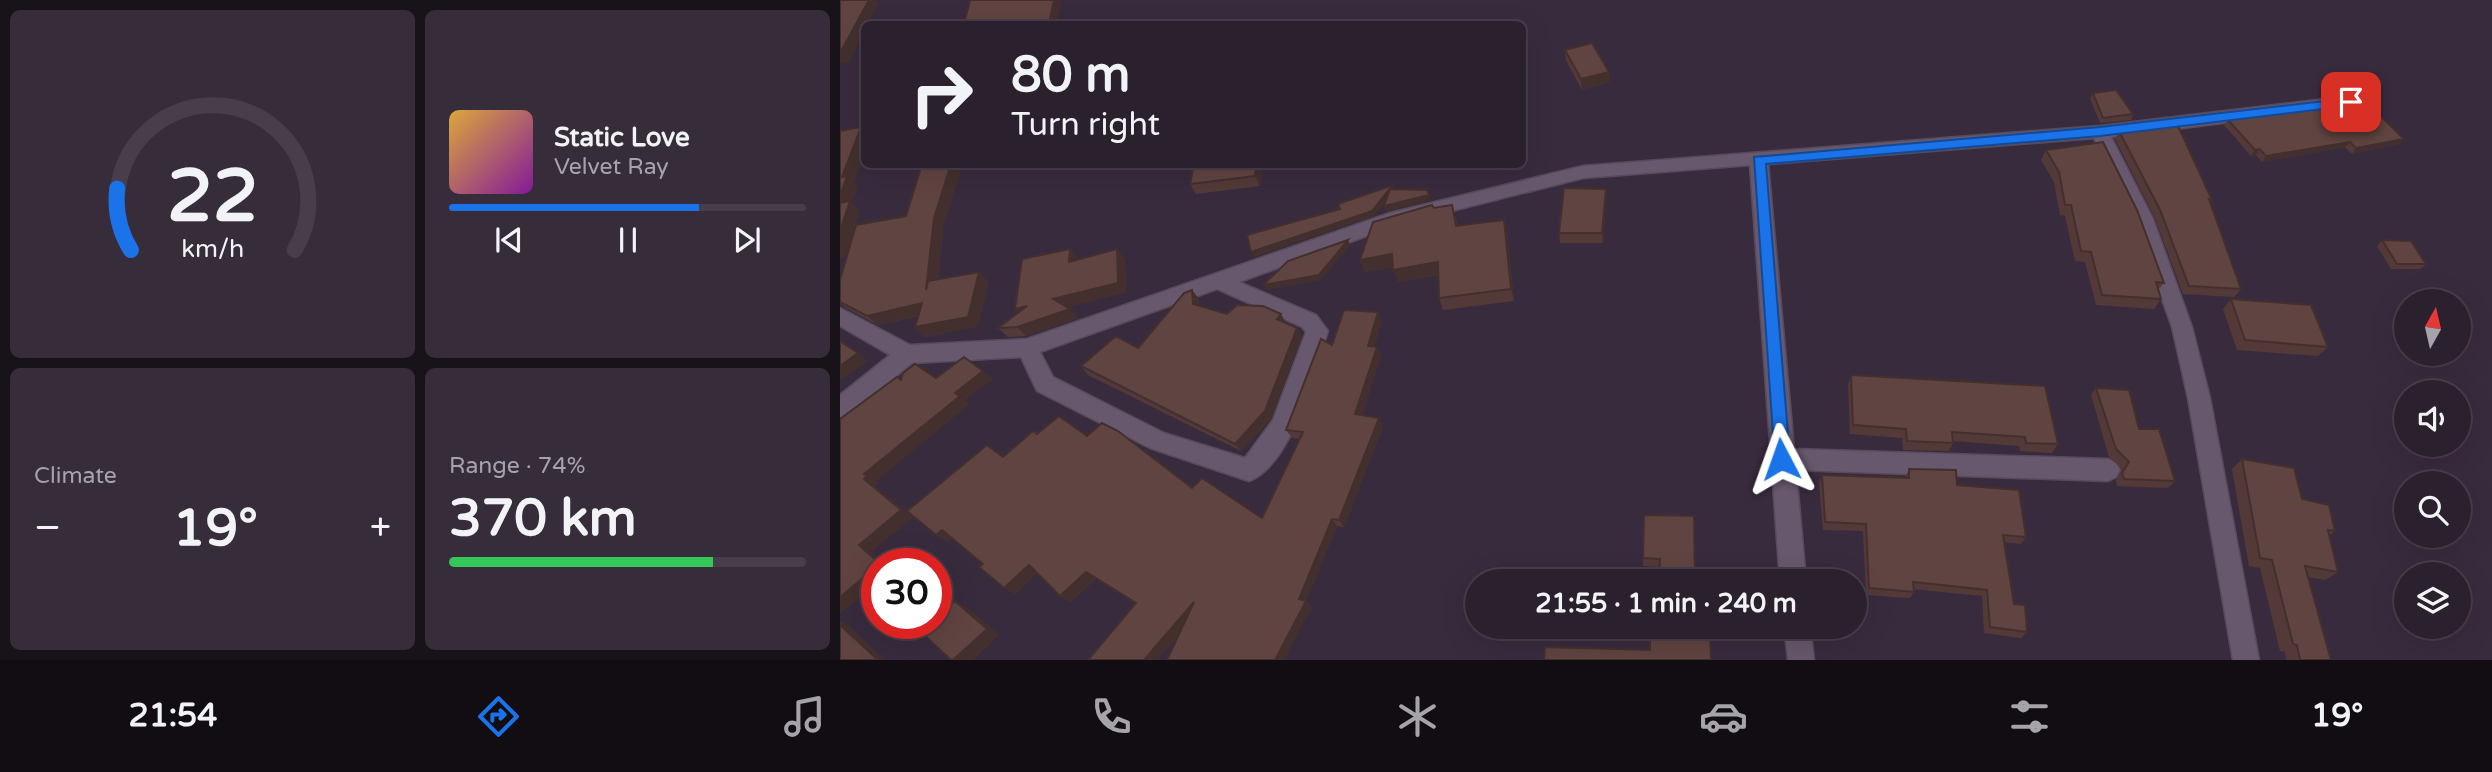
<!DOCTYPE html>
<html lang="en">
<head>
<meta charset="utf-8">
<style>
  :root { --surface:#2b202e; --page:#372d3a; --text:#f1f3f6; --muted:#a6a3aa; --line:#473e4a; --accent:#1a73e8 }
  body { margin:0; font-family:"Varela Round",sans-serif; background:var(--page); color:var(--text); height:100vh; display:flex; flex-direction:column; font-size:26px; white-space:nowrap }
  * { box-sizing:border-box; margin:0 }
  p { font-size:23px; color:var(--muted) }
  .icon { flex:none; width:38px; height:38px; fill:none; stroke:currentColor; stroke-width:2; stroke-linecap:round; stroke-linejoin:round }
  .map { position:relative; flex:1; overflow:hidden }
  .panel { display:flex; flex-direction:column; gap:10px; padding:10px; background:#181219; width:840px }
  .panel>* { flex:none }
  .top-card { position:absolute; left:21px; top:21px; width:665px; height:147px; border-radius:10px; box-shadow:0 7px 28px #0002,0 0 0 2px var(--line); background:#2b202e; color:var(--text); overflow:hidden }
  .needle { width:46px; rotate:8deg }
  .controls { position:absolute; left:1554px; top:289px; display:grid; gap:14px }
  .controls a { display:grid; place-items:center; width:77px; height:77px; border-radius:50%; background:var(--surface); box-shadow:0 7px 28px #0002,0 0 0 2px var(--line); font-size:35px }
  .speed { position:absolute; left:21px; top:548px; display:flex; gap:14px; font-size:35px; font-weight:700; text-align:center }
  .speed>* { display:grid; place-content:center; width:91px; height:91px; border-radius:50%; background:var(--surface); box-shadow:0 7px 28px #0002,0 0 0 2px var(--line); line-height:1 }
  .speed .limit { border:10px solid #d22; background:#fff; color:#111 }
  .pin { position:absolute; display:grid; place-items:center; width:60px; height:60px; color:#fff; margin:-30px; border-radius:14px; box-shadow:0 4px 10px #0006 }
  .me { position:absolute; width:77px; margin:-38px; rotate:356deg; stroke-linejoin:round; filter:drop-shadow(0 0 5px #0008) }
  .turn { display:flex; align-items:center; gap:24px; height:147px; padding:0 35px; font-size:32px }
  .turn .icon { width:91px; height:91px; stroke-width:2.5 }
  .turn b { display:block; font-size:49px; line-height:60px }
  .big { font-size:52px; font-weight:800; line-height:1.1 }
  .panel .widget { flex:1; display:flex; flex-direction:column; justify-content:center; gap:10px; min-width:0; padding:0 24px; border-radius:10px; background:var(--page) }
  .panel .dial { align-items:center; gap:0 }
  .dial svg { height:182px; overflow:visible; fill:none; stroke:var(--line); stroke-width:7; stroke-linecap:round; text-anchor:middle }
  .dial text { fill:var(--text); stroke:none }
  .song { display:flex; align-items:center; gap:21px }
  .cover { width:84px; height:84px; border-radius:10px; background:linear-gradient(135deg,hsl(40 70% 55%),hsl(290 70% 35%)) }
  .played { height:7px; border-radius:4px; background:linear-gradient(90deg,var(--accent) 70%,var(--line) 70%) }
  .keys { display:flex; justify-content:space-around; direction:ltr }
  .heat { display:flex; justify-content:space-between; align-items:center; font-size:38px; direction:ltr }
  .charge { height:10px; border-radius:5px; background:linear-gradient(90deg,#34c759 74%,var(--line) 0) }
  .panel .tiles { flex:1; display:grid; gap:10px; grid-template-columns:repeat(2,1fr) }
  .trip { position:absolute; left:625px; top:569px; width:402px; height:70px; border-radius:35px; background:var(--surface); box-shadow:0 7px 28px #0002,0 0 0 2px var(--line); font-weight:800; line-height:70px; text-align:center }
  .tabs { display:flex; height:112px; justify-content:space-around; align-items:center; background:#110d12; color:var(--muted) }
  .tabs .icon { width:49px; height:49px }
  .tabs .active { color:var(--accent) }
  .tabs b { font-size:32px; color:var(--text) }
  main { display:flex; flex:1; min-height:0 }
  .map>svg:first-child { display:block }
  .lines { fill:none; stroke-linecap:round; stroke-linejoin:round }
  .minor-casing { stroke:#564a5b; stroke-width:3 }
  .minor { fill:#68586d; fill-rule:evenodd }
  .wall { fill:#533a38 }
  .shaded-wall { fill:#43302e }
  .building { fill:#604441; stroke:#43302e; stroke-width:2 }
  .route { fill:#1a73e8; stroke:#114b97; stroke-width:2 }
</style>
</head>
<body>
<main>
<section class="panel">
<div class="tiles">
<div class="widget dial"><svg viewBox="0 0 100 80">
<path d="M14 69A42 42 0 1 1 86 69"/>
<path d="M14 69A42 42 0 0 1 8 42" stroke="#1a73e8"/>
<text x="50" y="56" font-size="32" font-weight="700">22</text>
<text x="50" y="72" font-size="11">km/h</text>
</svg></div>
<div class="widget">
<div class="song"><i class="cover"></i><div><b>Static Love</b><p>Velvet Ray</p></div></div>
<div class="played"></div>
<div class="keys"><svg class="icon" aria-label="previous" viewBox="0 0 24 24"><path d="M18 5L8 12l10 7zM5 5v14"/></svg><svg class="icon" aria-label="pause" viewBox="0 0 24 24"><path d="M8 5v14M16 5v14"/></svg><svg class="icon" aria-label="next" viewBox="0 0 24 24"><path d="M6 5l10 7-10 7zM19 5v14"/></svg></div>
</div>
<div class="widget"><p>Climate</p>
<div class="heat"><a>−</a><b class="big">19°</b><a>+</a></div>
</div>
<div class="widget"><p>Range · 74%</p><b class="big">370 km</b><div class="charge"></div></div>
</div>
</section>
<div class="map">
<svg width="1652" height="660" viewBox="0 0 1652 660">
  <rect width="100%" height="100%" fill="#392b3e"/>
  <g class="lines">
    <defs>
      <g id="minor">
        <path d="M1511 96 1517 98 1520 102 1517 106 1271 137 1313 219 1352 327 1370 398 1419 660H1393L1348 398 1332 327 1293 219 1254 138 928 164 954 449 1268 459 1276 463 1280 470 1276 477 1268 481 956 470 966 581H940L910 165 743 178 560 224 399 282 476 315 488 331C474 372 453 464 409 481L310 448 197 391 181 357 72 363 8 415 0 418V395L50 355 0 326V308L70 345 187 339 550 213 743 166 1260 126ZM377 289 462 327 466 332 433 420 405 458 324 433 213 377 200 352Z"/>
        <path d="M944 626H970L974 660H948Z"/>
      </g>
    </defs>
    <!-- minor casing -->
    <use href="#minor" class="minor-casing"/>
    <!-- minor -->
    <use href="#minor" class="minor"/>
  </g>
  <!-- wall -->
  <g class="wall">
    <path d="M725 50 770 82 742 90 726 60Z"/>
    <path d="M1253 93 1293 114 1291 120 1260 123 1250 98Z"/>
    <path d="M1388 120 1564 139 1559 144 1512 154 1505 147 1422 162 1416 155 1411 156 1384 125Z"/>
    <path d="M1279 131 1372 200 1370 202 1401 289 1394 297 1343 294 1315 218 1275 139Z"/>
    <path d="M1206 150 1324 283 1318 290 1321 299 1314 309 1256 305 1245 262 1235 261 1225 216 1220 215 1214 182 1201 160Z"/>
    <path d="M423 164 420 186 356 194 350 184Z"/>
    <path d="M766 189V199L763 243H720L719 233Z"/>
    <path d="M594 208 616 217 617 226 667 232 674 301 603 310 599 298 598 275 558 282 553 267 525 272 520 260Z"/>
    <path d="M66 216 103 228 98 280 139 272 148 282 138 326 85 337 75 327 78 316 38 325 6 308 0 303V280Z"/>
    <path d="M1542 240 1586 264 1580 269H1551L1537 246Z"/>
    <path d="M239 259H285L286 292 227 307 238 318 186 336 168 337 158 328 178 312Z"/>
    <path d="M352 290 358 298 359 306 387 314 446 323 457 328 461 337 431 419 401 451 248 375 241 366 298 348Z"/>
    <path d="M1391 299 1488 347 1478 356 1397 350 1383 309Z"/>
    <path d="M542 321 534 347 541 356 522 415 543 426 504 527 497 526 466 601 472 607 339 635 317 660H248L296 604 256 579 230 602 197 573 175 594 143 564 112 538 107 542 96 535 163 457 197 434 247 436 352 488 422 518 460 439 452 438 446 430 492 345Z"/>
    <path d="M1011 375 1218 444 1212 453 1180 451 1179 446 1113 441V443L1109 451 1063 450 1062 438 1010 434 1008 384Z"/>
    <path d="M1256 388 1299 429 1335 481 1328 488 1277 486 1276 480 1282 469 1269 457 1251 395Z"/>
    <path d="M1402 459 1462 499 1495 531 1489 536 1498 572 1485 580 1468 577 1491 660H1446L1445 652 1440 651 1420 568 1409 566 1392 469Z"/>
    <path d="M1069 469 1117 485 1186 537 1181 544 1164 542 1174 604 1187 632 1181 638 1144 633 1142 596 1073 589 1074 592 1070 598 1026 595 1023 531 983 530 979 483 982 475 1065 478Z"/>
    <path d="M804 515 855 579 819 581 820 567 803 566Z"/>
    <path d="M816 626 904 633 902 640 871 639V660L810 650 816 640Z"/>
  </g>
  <!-- shaded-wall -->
  <g class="shaded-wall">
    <path d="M29 0H35L39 4 28 24H24V32L9 62 0 63V53Z"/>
    <path d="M214 0 222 1 217 24H209Z"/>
    <path d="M769 72 770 82 742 90 741 79Z"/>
    <path d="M21 127 24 131V153L14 183 18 186 11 203 20 211 5 257 0 258V196L2 177Z"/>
    <path d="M1564 139 1559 144 1512 154 1516 148Z"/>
    <path d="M1510 142 1505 147 1422 162 1426 156Z"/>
    <path d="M1420 149 1416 155 1411 156 1415 150Z"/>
    <path d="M111 164H123L103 228 96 299 86 290 94 218Z"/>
    <path d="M416 164H423L420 186 415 176Z"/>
    <path d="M553 185 555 190 534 216 414 257 411 252Z"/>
    <path d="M766 189V199L763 243 762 233Z"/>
    <path d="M589 195 590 200 546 212 544 206Z"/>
    <path d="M664 220 667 232 674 301 671 289Z"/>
    <path d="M508 240 510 245 481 280 426 290 423 285Z"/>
    <path d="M230 249 239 259 229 262Z"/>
    <path d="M277 249 285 259 286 292 222 309 213 299Z"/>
    <path d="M552 254 557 266 525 272 520 260Z"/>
    <path d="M598 262 602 274 558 282 553 270Z"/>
    <path d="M139 272 148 282 138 326 85 337 75 327Z"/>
    <path d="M352 290 358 298 359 312 353 304Z"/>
    <path d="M82 303 92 312 38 325 27 316Z"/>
    <path d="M187 306 184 318 175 309Z"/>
    <path d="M230 309 238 318 186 336 177 327Z"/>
    <path d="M538 312 542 321 532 355 528 346Z"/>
    <path d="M441 314 446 323 442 328 437 319Z"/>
    <path d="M457 328 461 337 431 419 401 451 395 444Z"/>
    <path d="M537 347 541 356 520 423 515 414Z"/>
    <path d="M18 353 28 361 0 380V366Z"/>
    <path d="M143 371 153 379 125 400 130 404 36 481 39 483 35 486 73 517 31 552 44 564H40L19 545 24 474 115 393Z"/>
    <path d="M539 418 543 426 504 527 499 520Z"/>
    <path d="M492 519 497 526 466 601 472 607 444 660H435Z"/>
    <path d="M102 530 113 537 107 542 96 535Z"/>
    <path d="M189 565 199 572 175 594 164 588Z"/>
    <path d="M37 566V583L0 614V597Z"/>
    <path d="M246 572 256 579 230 602 220 596Z"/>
    <path d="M115 601 128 608 159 635 133 660H113Z"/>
    <path d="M354 602 362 608 317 660H304Z"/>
    <path d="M0 622 8 625 45 660H38L0 625Z"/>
  </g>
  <!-- building -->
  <g class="building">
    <path d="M0 0H29L0 53Z"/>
    <path d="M130 0H214L209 24H124Z"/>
    <path d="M752 43 769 72 741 79 725 50Z"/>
    <path d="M1276 90 1293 114 1263 118 1253 93Z"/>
    <path d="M1525 101 1564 139 1516 148 1510 142 1426 156 1420 149 1415 150 1388 120Z"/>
    <path d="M1338 126 1372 200 1369 199 1401 289 1349 286 1320 210 1279 131Z"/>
    <path d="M21 127 2 177 7 176 0 196V131Z"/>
    <path d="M1263 142 1297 210 1324 283 1316 282 1321 299 1262 295 1251 252 1241 251 1231 205H1225L1219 172 1206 150Z"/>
    <path d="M82 164H111L94 218 86 290 88 281 139 272 128 317 75 327 82 303 27 316 0 302V280L16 225 66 216Z"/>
    <path d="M354 164H416L415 176 350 184Z"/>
    <path d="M553 185 532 211 411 252 407 235 500 209 498 204Z"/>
    <path d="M724 188 766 189 762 233H719Z"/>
    <path d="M550 189 587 190 589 195 544 206Z"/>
    <path d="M10 201 0 231V203Z"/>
    <path d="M592 205 594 208 612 205 616 226 664 220 671 289 599 298 598 262 553 270 552 254 520 260 533 222Z"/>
    <path d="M508 240 479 275 423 285 448 261Z"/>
    <path d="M1542 240 1571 241 1586 264H1557Z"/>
    <path d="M230 249 229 262 277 249 278 283 213 299 230 309 177 327 158 328 187 306 175 309 182 259Z"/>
    <path d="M352 290 353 304 387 314 397 305 423 306 441 314 437 319 457 328 425 411 395 444 241 366 276 336 298 348 344 293Z"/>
    <path d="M1391 299 1471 305 1488 347 1405 340Z"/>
    <path d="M504 310 538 312 528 346 537 347 515 414 539 418 499 520 492 519 459 599 466 601 435 660H327L354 602 304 660H248L296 603 246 572 220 596 189 565 164 588 139 567 143 564 102 530 96 535 67 511 147 445 163 457 193 431 197 434 219 416 247 436 262 423 278 431 352 488 362 478 422 518 463 432 446 430 481 339 492 345Z"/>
    <path d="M0 341 18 353 0 366Z"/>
    <path d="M124 357 143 371 115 393 120 396 24 474 27 476 24 479 61 510 19 545 40 564H37V566L0 597V419L57 377 61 380 63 373 75 364 96 378Z"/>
    <path d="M1011 375 1205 386 1218 444 1186 443 1185 437 1112 432 1113 443 1067 441 1066 429 1013 425Z"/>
    <path d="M1256 388 1289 390 1299 429H1319L1335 481 1284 479 1282 473 1289 462 1276 449Z"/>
    <path d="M1402 459 1454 468 1462 499 1489 505 1495 531 1488 530 1498 572 1465 566 1491 660H1460L1457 645 1453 644 1432 560 1420 558Z"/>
    <path d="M1069 469 1116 470 1117 485 1179 490 1186 537 1163 535 1174 604 1185 605 1187 632 1150 627 1147 590 1073 582 1074 592 1029 588 1026 524 985 522 982 475 1069 478Z"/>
    <path d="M804 515 854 516 855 579 904 581H819L820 559 803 558Z"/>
    <path d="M115 601 147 629 113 660H111L81 632 91 623H96V618Z"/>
    <path d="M0 625 38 660H0Z"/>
    <path d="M816 626H904V633L870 632 871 660H704L705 647 810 650V640H816Z"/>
  </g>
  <!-- route -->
  <path class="route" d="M1511 98 1516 99V105L1260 136 926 164 950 459 941 467 935 464 914 157 1260 127Z"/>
</svg>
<div class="controls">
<a><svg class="needle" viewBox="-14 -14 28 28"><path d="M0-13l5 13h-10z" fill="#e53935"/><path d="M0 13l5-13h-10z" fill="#a6a3aa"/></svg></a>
<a><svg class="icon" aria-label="sound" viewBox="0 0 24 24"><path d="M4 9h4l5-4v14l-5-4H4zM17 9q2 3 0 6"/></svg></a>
<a><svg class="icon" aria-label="search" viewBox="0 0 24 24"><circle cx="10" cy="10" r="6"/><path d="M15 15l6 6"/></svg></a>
<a><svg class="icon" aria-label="layers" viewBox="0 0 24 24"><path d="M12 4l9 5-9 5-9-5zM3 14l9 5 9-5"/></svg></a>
</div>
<div class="speed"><div class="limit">30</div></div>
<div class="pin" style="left:1511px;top:102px;background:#d93025"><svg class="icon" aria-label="arrive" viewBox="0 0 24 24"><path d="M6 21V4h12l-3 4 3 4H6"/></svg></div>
<svg class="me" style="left:941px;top:459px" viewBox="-20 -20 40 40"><path d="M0-17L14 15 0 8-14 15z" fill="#1a73e8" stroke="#fff" stroke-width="4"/></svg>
<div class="trip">21:55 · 1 min · 240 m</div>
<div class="top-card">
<div class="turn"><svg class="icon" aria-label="right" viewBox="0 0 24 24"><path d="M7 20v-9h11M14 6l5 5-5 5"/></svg><div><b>80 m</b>Turn right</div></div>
</div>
</div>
</main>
<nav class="tabs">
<b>21:54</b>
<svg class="icon active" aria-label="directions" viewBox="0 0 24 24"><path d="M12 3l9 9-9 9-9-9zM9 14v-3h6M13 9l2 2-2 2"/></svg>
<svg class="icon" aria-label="music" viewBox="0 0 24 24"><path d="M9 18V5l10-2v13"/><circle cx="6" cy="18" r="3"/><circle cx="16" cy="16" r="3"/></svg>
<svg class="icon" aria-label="phone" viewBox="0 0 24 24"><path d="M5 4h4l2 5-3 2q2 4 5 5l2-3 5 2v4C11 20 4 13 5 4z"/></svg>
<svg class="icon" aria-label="climate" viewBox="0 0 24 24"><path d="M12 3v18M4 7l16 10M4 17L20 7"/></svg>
<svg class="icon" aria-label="car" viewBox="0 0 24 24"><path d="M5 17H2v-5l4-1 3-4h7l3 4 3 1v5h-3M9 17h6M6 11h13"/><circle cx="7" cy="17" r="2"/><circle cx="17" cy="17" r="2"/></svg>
<svg class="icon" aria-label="filters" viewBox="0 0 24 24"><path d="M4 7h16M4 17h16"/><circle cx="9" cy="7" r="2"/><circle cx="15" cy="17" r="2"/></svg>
<b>19°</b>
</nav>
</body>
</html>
